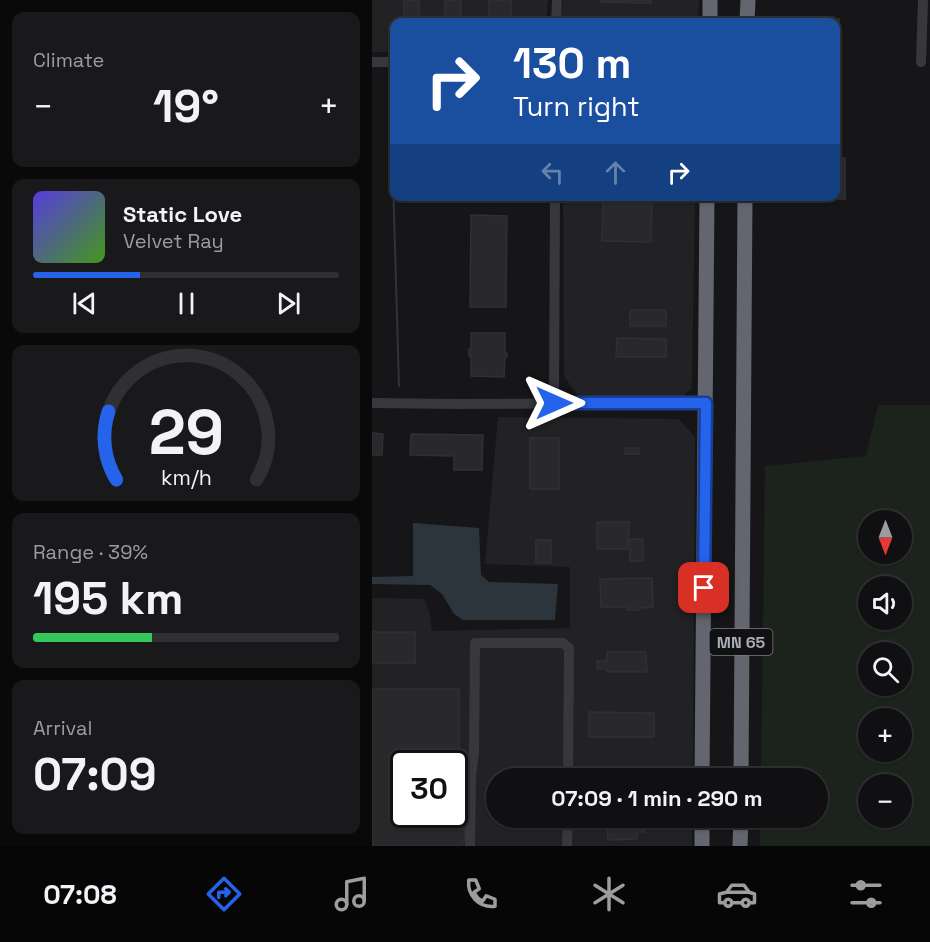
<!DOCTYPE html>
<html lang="en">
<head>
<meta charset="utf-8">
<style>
  :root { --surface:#101012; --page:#19191b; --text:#f1f3f6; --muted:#9c9d9f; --line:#303032; --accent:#2563eb }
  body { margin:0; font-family:"Space Grotesk",sans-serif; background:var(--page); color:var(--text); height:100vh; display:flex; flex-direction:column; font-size:22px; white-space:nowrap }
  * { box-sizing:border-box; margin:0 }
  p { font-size:20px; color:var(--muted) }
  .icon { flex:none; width:33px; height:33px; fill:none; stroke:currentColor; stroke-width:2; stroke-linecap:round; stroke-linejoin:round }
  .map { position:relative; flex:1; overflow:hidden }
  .sheet { display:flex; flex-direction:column; gap:12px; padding:12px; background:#09090a; width:372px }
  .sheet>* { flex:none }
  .banner { position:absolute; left:18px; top:18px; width:450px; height:183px; border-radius:12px; box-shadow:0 2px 4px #0004,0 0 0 2px var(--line); background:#1a4fa0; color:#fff; overflow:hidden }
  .needle { width:39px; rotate:180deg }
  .tools { position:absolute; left:486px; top:510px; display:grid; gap:12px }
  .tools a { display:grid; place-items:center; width:54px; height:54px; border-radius:50%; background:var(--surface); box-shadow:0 2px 4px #0004,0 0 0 2px var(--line); font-size:30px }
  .speed { position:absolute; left:18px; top:750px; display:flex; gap:12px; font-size:30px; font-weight:700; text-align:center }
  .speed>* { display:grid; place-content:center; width:78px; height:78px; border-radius:50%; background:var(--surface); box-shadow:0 2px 4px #0004,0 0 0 2px var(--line); line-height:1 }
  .speed .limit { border:3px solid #111; border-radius:9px; background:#fff; color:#111 }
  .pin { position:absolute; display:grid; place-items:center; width:51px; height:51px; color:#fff; margin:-26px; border-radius:12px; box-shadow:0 3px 9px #0006 }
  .me { position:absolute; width:66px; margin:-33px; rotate:90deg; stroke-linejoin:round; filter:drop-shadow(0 0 4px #0008) }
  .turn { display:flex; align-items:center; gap:21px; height:126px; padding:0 24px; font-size:27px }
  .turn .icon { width:78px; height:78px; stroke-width:2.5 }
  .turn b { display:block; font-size:42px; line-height:51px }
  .lanes { display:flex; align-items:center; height:57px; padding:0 24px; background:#0003; justify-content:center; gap:30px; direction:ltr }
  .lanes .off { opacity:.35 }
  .big { font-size:45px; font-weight:600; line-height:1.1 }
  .sheet .widget { flex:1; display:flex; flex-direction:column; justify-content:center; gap:9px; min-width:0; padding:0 21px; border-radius:12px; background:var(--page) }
  .sheet .dial { align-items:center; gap:0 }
  .dial svg { height:156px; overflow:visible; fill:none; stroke:var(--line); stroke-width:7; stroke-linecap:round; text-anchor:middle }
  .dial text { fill:var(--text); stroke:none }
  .song { display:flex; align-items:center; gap:18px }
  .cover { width:72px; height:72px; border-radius:9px; background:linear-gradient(135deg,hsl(250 70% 55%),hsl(100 70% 35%)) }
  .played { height:6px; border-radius:3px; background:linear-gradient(90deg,var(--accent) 35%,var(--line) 35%) }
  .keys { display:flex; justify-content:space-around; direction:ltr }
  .heat { display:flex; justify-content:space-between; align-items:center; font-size:33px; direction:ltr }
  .charge { height:9px; border-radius:4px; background:linear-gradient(90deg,#34c759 39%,var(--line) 0) }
  .trip { position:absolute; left:114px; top:768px; width:342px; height:60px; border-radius:30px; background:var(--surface); box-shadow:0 2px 4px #0004,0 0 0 2px var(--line); font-weight:600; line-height:60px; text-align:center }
  .menu { display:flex; height:96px; justify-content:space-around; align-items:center; background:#060607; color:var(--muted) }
  .menu .icon { width:42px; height:42px }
  .menu .selected { color:var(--accent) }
  .menu b { font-size:27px; color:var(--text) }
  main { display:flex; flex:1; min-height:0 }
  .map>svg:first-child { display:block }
  .built { fill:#222225; fill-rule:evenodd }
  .green { fill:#1c231d; fill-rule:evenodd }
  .water { fill:#2c353c }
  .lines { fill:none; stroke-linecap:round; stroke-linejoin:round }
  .stream { stroke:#2c353c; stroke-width:2 }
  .building { fill:#29292c; stroke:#303034; stroke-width:1.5; fill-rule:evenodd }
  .minor { stroke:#37383d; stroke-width:10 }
  .highway { stroke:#63666e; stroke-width:15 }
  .route-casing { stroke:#184099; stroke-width:15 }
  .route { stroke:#2563eb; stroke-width:10 }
  .labels { text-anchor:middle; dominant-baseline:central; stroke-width:6; stroke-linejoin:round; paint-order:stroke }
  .shield { fill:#111113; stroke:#7b7e86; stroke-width:1.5 }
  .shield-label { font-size:16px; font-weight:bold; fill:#a8adb8 }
</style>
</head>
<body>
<main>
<section class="sheet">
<div class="widget"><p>Climate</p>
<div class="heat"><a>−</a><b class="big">19°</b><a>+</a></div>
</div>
<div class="widget">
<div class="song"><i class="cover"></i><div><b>Static Love</b><p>Velvet Ray</p></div></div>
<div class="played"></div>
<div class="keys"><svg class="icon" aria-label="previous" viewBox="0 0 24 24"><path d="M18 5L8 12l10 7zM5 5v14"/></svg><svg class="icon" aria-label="pause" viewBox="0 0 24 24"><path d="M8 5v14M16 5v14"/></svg><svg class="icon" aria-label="next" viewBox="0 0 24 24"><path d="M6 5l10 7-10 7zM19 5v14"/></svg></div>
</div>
<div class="widget dial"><svg viewBox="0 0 100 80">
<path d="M14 69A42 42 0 1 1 86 69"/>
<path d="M14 69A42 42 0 0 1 10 34" stroke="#2563eb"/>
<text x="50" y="56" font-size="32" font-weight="700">29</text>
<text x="50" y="72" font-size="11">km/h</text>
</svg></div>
<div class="widget"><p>Range · 39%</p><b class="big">195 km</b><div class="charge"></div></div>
<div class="widget"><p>Arrival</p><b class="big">07:09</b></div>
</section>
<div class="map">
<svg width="558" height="846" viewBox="0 0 558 846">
  <rect width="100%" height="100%" fill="#161618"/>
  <!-- built -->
  <g class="built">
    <path d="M0 0H176L175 16 171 22H22V52H0Z"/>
    <path d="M191 0H327L326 22H189Z"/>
    <path d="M191 197H323L320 382 319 389 311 396H206L192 376Z"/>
    <path d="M126 417 307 419 323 437 321 778H124V818H320V846H0V598L52 599 57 611 60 631 198 628V567L113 564ZM32 764H82V814H32Z"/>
  </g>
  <!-- green -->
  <path class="green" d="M506 405H558V846H388V818H446V778H389L393 466 494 456ZM496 520H530V554H496ZM496 586H530V620H496ZM496 652H530V686H496ZM496 718H530V752H496ZM530 784V818H496V784Z"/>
  <!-- water -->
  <path class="water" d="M41 523 107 528 109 575 117 582 186 584 183 620H91L82 614 70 594 58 585 0 584V577L41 576Z"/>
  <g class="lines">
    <!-- stream -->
    <path class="stream" d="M18 76 27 386"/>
  </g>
  <!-- building -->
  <g class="building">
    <rect x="32" y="0" width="15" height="22"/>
    <rect x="73" y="0" width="16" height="22"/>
    <rect x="117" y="0" width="22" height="20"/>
    <path d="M229 0H279V3L229 2Z"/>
    <path d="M438 17H462V19H467V35H464V22H433V18H438Z"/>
    <rect x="464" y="71" width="4" height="40"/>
    <path d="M464 158H473V199H414V196H464Z"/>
    <path d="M231 196H280L279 242 230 241Z"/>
    <path d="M99 215 135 216 134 307H98Z"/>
    <rect x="258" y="310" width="36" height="16"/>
    <path d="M99 333H133V353H135V357H133L132 377 99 376V356H97V349H99Z"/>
    <path d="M245 338 294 339V357H244Z"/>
    <path d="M0 433 11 434 10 455H0Z"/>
    <path d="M39 434 111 435 110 470H82V456L38 455Z"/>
    <rect x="158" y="438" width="29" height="51"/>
    <rect x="253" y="448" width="14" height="6"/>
    <path d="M225 522H257L256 549H225Z"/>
    <rect x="258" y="539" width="13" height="22"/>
    <rect x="164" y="540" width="15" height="23"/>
    <path d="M280 578 281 607 267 608V610H256V607H229L228 579Z"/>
    <rect x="0" y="632" width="43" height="31"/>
    <path d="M235 652H274L275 672H235V669H225V661H235Z"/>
    <path d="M0 689H87V815H90V821H93L92 842H90V846H0ZM32 764H82V814H32Z"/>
    <path d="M217 712 282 713V737H217Z"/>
    <path d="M235 818H269V820H273V832H265V839L236 840Z"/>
  </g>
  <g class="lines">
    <!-- minor -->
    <g class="minor">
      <path d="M184 22 185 0"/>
      <path d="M0 62H22"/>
      <path d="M549 62 551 0"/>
      <path d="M0 403 86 404 334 403"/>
      <path d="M182 403 183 196"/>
      <path d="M98 846 99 775 102 753 103 643H191L197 648 196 778"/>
      <path d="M195 846 196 818"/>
    </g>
    <!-- highway -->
    <g class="highway">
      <path d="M338 22V0"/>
      <path d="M375 22 376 0"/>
      <path d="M330 778 335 196"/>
      <path d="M369 778 373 196"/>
      <path d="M330 846V818"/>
      <path d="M368 846 369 818"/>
    </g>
  </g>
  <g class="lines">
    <defs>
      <path id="route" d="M182 403H334L332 588"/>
    </defs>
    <!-- route casing -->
    <use href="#route" class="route-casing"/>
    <!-- route -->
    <use href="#route" class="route"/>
  </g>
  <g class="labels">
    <!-- shield labels -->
    <rect class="shield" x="337.5" y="629" width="63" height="26" rx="4.5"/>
    <g class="shield-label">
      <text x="369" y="642">MN 65</text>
    </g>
  </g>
</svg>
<div class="tools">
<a><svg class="needle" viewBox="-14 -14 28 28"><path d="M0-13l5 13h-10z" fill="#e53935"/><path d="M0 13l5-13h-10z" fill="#9c9d9f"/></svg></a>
<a><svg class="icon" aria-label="sound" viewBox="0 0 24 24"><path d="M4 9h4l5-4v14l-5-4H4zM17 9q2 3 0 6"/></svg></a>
<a><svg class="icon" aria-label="search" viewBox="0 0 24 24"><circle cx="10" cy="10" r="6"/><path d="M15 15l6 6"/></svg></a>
<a>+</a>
<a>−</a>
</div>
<div class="speed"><div class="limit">30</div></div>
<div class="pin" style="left:332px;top:588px;background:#d93025"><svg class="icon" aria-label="arrive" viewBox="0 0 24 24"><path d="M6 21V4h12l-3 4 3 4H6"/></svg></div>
<svg class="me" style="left:182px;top:403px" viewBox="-20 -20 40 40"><path d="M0-17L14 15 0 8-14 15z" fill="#2563eb" stroke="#fff" stroke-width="4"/></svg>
<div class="trip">07:09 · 1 min · 290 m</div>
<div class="banner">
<div class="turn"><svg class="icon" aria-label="right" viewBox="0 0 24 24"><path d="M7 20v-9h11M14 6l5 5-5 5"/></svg><div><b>130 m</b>Turn right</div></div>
<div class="lanes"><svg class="icon off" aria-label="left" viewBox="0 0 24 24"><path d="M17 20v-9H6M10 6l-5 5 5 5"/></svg><svg class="icon off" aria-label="ahead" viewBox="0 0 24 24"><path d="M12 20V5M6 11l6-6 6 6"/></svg><svg class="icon" aria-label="right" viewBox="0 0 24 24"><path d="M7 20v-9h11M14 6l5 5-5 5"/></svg></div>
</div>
</div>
</main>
<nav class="menu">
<b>07:08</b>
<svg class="icon selected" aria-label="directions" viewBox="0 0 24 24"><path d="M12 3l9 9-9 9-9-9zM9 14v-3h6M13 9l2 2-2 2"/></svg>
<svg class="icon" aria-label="music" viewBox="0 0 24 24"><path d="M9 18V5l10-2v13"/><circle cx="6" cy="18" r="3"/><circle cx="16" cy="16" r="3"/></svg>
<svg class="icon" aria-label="phone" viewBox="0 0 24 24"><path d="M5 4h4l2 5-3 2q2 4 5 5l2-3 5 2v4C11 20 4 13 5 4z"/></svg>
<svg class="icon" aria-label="climate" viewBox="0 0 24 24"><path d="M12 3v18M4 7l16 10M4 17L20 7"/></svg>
<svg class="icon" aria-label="car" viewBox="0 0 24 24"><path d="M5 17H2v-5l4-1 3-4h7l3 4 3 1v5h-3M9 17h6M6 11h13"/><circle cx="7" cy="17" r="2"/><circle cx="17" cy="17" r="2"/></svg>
<svg class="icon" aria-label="filters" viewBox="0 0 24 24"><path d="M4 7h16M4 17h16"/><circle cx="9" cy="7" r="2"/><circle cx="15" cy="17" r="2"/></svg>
</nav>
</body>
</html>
